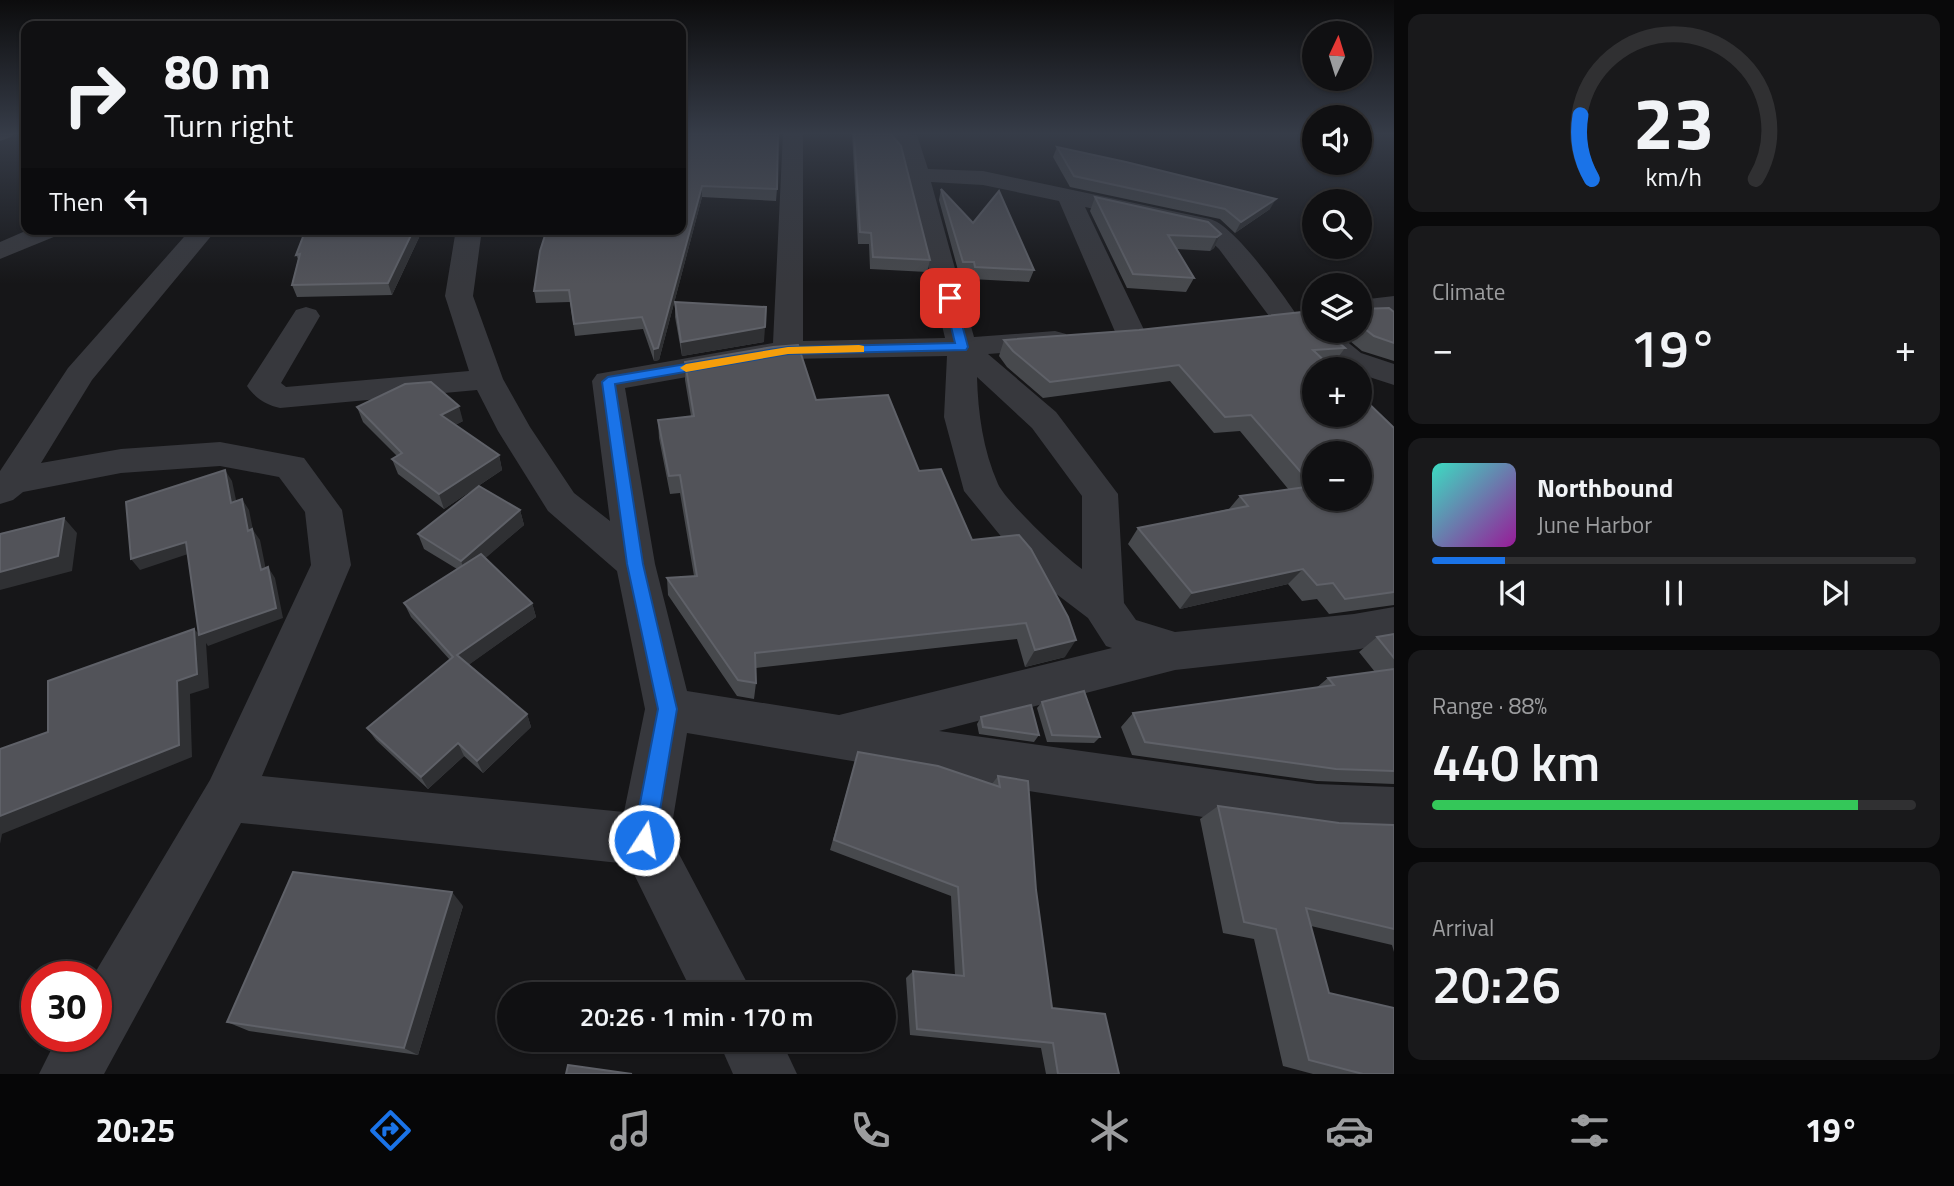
<!DOCTYPE html>
<html lang="en">
<head>
<meta charset="utf-8">
<style>
  :root { --surface:#101012; --page:#19191b; --text:#f1f3f6; --muted:#9c9d9f; --line:#303032; --accent:#1a73e8 }
  body { margin:0; font-family:"Titillium Web",sans-serif; background:var(--page); color:var(--text); height:100vh; display:flex; flex-direction:column; font-size:26px; white-space:nowrap }
  * { box-sizing:border-box; margin:0 }
  p { font-size:23px; color:var(--muted) }
  .icon { flex:none; width:38px; height:38px; fill:none; stroke:currentColor; stroke-width:2; stroke-linecap:round; stroke-linejoin:round }
  .map { position:relative; flex:1; overflow:hidden }
  .side { display:flex; flex-direction:column; gap:14px; padding:14px; background:#09090a; width:560px }
  .side>* { flex:none }
  .guide { position:absolute; left:21px; top:21px; width:665px; height:214px; border-radius:14px; box-shadow:0 2px 5px #0004,0 0 0 2px var(--line); background:#101012; color:var(--text); overflow:hidden }
  .needle { width:46px; rotate:4deg }
  .fabs { position:absolute; left:1302px; top:21px; display:grid; gap:14px }
  .fabs a { display:grid; place-items:center; width:70px; height:70px; border-radius:50%; background:var(--surface); box-shadow:0 2px 5px #0004,0 0 0 2px var(--line); font-size:35px }
  .speed { position:absolute; left:21px; top:961px; display:flex; gap:14px; font-size:35px; font-weight:700; text-align:center }
  .speed>* { display:grid; place-content:center; width:91px; height:91px; border-radius:50%; background:var(--surface); box-shadow:0 2px 5px #0004,0 0 0 2px var(--line); line-height:1 }
  .speed .limit { border:10px solid #d22; background:#fff; color:#111 }
  .pin { position:absolute; display:grid; place-items:center; width:60px; height:60px; color:#fff; margin:-30px; border-radius:14px; box-shadow:0 4px 10px #0006 }
  .me { position:absolute; width:77px; margin:-38px; rotate:11deg; stroke-linejoin:round; filter:drop-shadow(0 0 5px #0008) }
  .turn { display:flex; align-items:center; gap:24px; height:147px; padding:0 28px; font-size:32px }
  .turn .icon { width:91px; height:91px; stroke-width:2.5 }
  .turn b { display:block; font-size:49px; line-height:60px }
  .then { display:flex; align-items:center; height:66px; padding:0 28px; background:#0003; gap:14px; font-size:26px }
  .big { font-size:52px; font-weight:600; line-height:1.1 }
  .side .card { flex:1; display:flex; flex-direction:column; justify-content:center; gap:10px; min-width:0; padding:0 24px; border-radius:14px; background:var(--page) }
  .side .dial { align-items:center; gap:0 }
  .dial svg { height:182px; overflow:visible; fill:none; stroke:var(--line); stroke-width:7; stroke-linecap:round; text-anchor:middle }
  .dial text { fill:var(--text); stroke:none }
  .song { display:flex; align-items:center; gap:21px }
  .cover { width:84px; height:84px; border-radius:10px; background:linear-gradient(135deg,hsl(170 70% 55%),hsl(300 70% 35%)) }
  .played { height:7px; border-radius:4px; background:linear-gradient(90deg,var(--accent) 15%,var(--line) 15%) }
  .keys { display:flex; justify-content:space-around; direction:ltr }
  .heat { display:flex; justify-content:space-between; align-items:center; font-size:38px; direction:ltr }
  .charge { height:10px; border-radius:5px; background:linear-gradient(90deg,#34c759 88%,var(--line) 0) }
  .trip { position:absolute; left:497px; top:982px; width:399px; height:70px; border-radius:35px; background:var(--surface); box-shadow:0 2px 5px #0004,0 0 0 2px var(--line); font-weight:600; line-height:70px; text-align:center }
  .dock { display:flex; height:112px; justify-content:space-around; align-items:center; background:#060607; color:var(--muted) }
  .dock .icon { width:49px; height:49px }
  .dock .active { color:var(--accent) }
  .dock b { font-size:32px; color:var(--text) }
  main { display:flex; flex:1; min-height:0 }
  .map>svg:first-child { display:block }
  .lines { fill:none; stroke-linecap:round; stroke-linejoin:round }
  .minor { fill:#37383d; fill-rule:evenodd }
  .primary { fill:#53555c; fill-rule:evenodd }
  .wall { fill:#47494d }
  .shaded-wall { fill:#2f3033 }
  .building { fill:#525359; stroke:#5f6168; stroke-width:2; fill-rule:evenodd }
  .route { fill:#1a73e8; stroke:#114b97; stroke-width:2 }
  .slow { fill:#f59e0b }
</style>
</head>
<body>
<main>
<div class="map">
<svg width="1394" height="1074" viewBox="0 0 1394 1074">
  <rect width="100%" height="100%" fill="#161618"/>
  <g class="lines">
    <!-- minor -->
    <g class="minor">
      <path d="M783 133H803V341L945 338 899 143 889 133 917 135 928 169 983 171 1210 219C1234 225 1281 292 1296 314L1292 320 1282 323 1272 320 1219 249 1202 233 1085 207 1146 334 1141 340 1131 343 1121 340 1116 334 1059 201 983 185 931 182 974 337 1055 331 1066 334 1070 340 1066 346 1055 349 988 354 1056 412 1118 494 1124 603 1136 620 1175 632 1354 614 1394 607V643L1354 650 1175 670 939 731 1317 784 1394 787V837L1317 834 1035 792 687 733 670 837 753 994H693L629 864 241 823 104 1074H39L58 1036H96V976H93L210 780 311 565 305 512 279 477 220 466 121 473 23 492 13 500 0 504V471L68 368 191 229H217L92 380 41 463 121 449 220 442 304 458 342 510 351 565 262 776 624 812 645 709 617 571 548 511 498 431 477 390 280 408C266 405 255 398 247 386L296 310 306 307 316 310 320 316 281 383 286 387 469 371 445 296 456 229H482L473 296 503 379 530 427 574 493 610 521 592 381 597 374 773 343ZM947 356 944 417 964 491 1034 577 1088 618 1106 646 1112 648 839 715 687 691 655 564 625 388 788 359ZM977 377 1032 428 1082 496V569C1064 556 1007 503 998 484 983 450 978 413 977 377Z"/>
      <path d="M30 229H64L61 234 0 259V242Z"/>
      <path d="M1394 296V314L1360 316V300Z"/>
      <path d="M1314 323V331H1334L1361 353 1394 364V385L1363 375 1360 376V369H1336L1335 363 1301 331 1306 325Z"/>
      <path d="M718 1040H781L797 1074H733Z"/>
    </g>
    <!-- primary -->
    <path class="primary" d="M0 133H14L11 137 0 141Z"/>
  </g>
  <!-- wall -->
  <g class="wall">
    <path d="M681 133 777 189 776 201 702 197 659 360 654 361 643 329 575 336 570 302 536 303 534 291Z"/>
    <path d="M852 133H890L930 260 927 272 870 269 869 244H858Z"/>
    <path d="M1057 147 1270 209 1235 233 1220 219 1070 187 1053 157Z"/>
    <path d="M941 189 973 223 1034 270 1029 282 971 279 970 274H959L939 200Z"/>
    <path d="M1095 197 1221 234 1214 248 1210 251 1177 249 1194 278 1186 292 1127 288 1090 211Z"/>
    <path d="M423 229 392 295 297 297 292 285 298 259 296 255Z"/>
    <path d="M675 302 764 342 682 356 675 317Z"/>
    <path d="M1360 309 1394 312V361L1362 351 1338 331H1360Z"/>
    <path d="M1310 317 1345 348 1333 364H1329L1394 428V605L1329 614 1317 599 1302 601 1288 584 1180 609 1128 544 1138 528 1229 509 1240 496 1289 490 1240 431 1214 433 1170 381 1043 398 1007 367 999 356 1004 340Z"/>
    <path d="M685 362 816 400 919 471 972 540 1065 657 1025 667 1017 639 756 668V683L754 699 737 696 668 595 667 578 694 576 680 493 670 494 659 438 658 420 691 416 685 380Z"/>
    <path d="M357 407 463 421 455 425 499 455 502 470 444 509 398 474 392 459 397 456 363 422Z"/>
    <path d="M520 510 524 525 485 558 532 603 536 617 468 665 527 714 531 727 483 773 464 756 428 789 376 740 367 728 450 660 411 617 404 603 457 569 424 549 418 534Z"/>
    <path d="M1394 634V784L1317 781 1132 755 1121 727 1133 713 1316 688 1328 678 1375 672 1359 652 1377 637Z"/>
    <path d="M1042 702 1100 737 1094 743 1047 742 1037 708Z"/>
    <path d="M981 717 1039 735 1034 742 979 734 977 724Z"/>
    <path d="M858 752 992 784 998 776 1036 890 1052 1008 1119 1074H1046L1041 1048 910 1035 906 978 913 971 955 975 951 896 830 850Z"/>
    <path d="M1218 806 1339 823 1394 825V952L1392 945 1311 926 1329 993 1394 1074H1313L1283 1066 1254 939 1223 933 1200 819Z"/>
    <path d="M463 906 418 1055 249 1031 227 1022Z"/>
  </g>
  <!-- shaded-wall -->
  <g class="shaded-wall">
    <path d="M702 186V197L659 360 654 361V349Z"/>
    <path d="M1276 199 1270 209 1235 233 1241 222Z"/>
    <path d="M414 229H423L392 295 388 283Z"/>
    <path d="M1221 234 1214 248 1210 251 1217 237Z"/>
    <path d="M765 327 764 342 682 356 681 342Z"/>
    <path d="M459 406 463 421 446 430 441 415Z"/>
    <path d="M499 455 502 470 444 509 439 494Z"/>
    <path d="M225 470 232 481 239 514 231 503Z"/>
    <path d="M242 499 249 510 253 530 260 540 268 580 261 570 248 531Z"/>
    <path d="M520 510 524 525 466 575 461 561Z"/>
    <path d="M64 518 77 533 72 571 0 590V593V553Z"/>
    <path d="M186 542 194 552 140 570 131 559Z"/>
    <path d="M268 567 275 578 283 618 208 646 206 643 209 688 190 694 192 757 2 834 0 844V816L177 681 194 629 200 635Z"/>
    <path d="M1303 569 1288 584 1180 609 1192 593Z"/>
    <path d="M532 603 536 617 463 669 457 655Z"/>
    <path d="M1076 640 1065 657 1025 667 1035 650Z"/>
    <path d="M527 714 531 727 483 773 477 761Z"/>
    <path d="M458 743 464 756 428 789 421 777Z"/>
    <path d="M452 892 463 906 418 1055 404 1048Z"/>
  </g>
  <!-- building -->
  <g class="building">
    <path d="M681 133H778L777 189 702 186 658 348 654 349 642 317 574 324 569 290 534 291 540 251 547 229H681Z"/>
    <path d="M854 133H890L901 146 930 260 873 257 871 233 860 232Z"/>
    <path d="M1057 147 1126 162 1276 199 1241 222 1225 209 1074 176Z"/>
    <path d="M941 189 973 223 999 191 1034 270 975 267 974 262H963Z"/>
    <path d="M1095 197 1208 222 1221 234 1217 237 1168 235 1194 278 1133 274Z"/>
    <path d="M306 229H414L388 283 292 285 300 254 296 255Z"/>
    <path d="M675 302 766 307 765 327 681 342Z"/>
    <path d="M1389 308 1394 312V343L1374 336 1360 325V309Z"/>
    <path d="M1312 311 1310 317 1314 321V331H1325L1345 348 1313 350 1333 369H1314V415H1360V395L1394 428V592L1345 599 1333 583 1317 585 1303 569 1192 593 1138 528 1248 506 1240 496 1313 486 1251 415 1225 417 1179 365 1050 382 1013 351 1004 340 1139 330ZM1314 453H1360V499H1314Z"/>
    <path d="M798 345 816 400 888 395 919 471 941 469 972 540 1019 535 1031 549 1068 617 1076 640 1035 650 1026 623 755 653 756 683 738 680 667 578 697 576 680 475 669 476 658 420 694 416 685 362 773 347Z"/>
    <path d="M431 382 459 406 441 415 499 455 439 494 392 459 402 453 357 407 405 384Z"/>
    <path d="M225 470 231 503 242 499 248 531 252 529 261 570 268 567 276 608 199 635 186 542 131 559 126 502Z"/>
    <path d="M479 486 520 510 461 561 418 534Z"/>
    <path d="M64 518 58 556 0 572V534Z"/>
    <path d="M481 554 532 603 457 655 527 714 477 761 458 743 421 777 367 728 453 657 404 603Z"/>
    <path d="M194 629 197 674 177 681 179 745 0 816V749L48 732V681Z"/>
    <path d="M1394 634V658L1377 637Z"/>
    <path d="M1394 669V771L1336 769 1145 742 1133 713 1334 685 1328 678Z"/>
    <path d="M1084 691 1100 737 1052 735 1042 702Z"/>
    <path d="M1031 705 1039 735 983 727 981 717Z"/>
    <path d="M858 752 938 766 1000 787 998 776 1028 781 1036 890 1052 1008 1105 1014 1119 1074H1058L1053 1043 917 1029 913 971 964 976 958 887 834 840Z"/>
    <path d="M1218 806 1339 823 1394 825V929L1306 908 1329 993 1394 1008V1074H1363L1309 1060 1276 929 1244 922Z"/>
    <path d="M293 872 452 892 404 1048 227 1022Z"/>
    <path d="M568 1065 632 1074H566Z"/>
  </g>
  <!-- sky -->
  <linearGradient id="sky" x2="0" y2="1"><stop stop-color="#0c0c0d"/><stop offset="0.47" stop-color="#363c48"/><stop offset="1" stop-color="#363c48" stop-opacity="0"/></linearGradient>
  <rect width="1394" height="284" fill="url(#sky)"/>
  <!-- route -->
  <path class="route" d="M950 294 955 298 968 347 966 350 788 354 615 384 643 564 677 709 655 840 651 847 644 850 636 847 633 840 658 709 627 564 602 382 608 377 788 347 955 343 944 298Z"/>
  <!-- slow -->
  <path class="slow" d="M859 345 864 346V352L788 354 686 372 680 368 686 364 788 347Z"/>
</svg>
<div class="fabs">
<a><svg class="needle" viewBox="-14 -14 28 28"><path d="M0-13l5 13h-10z" fill="#e53935"/><path d="M0 13l5-13h-10z" fill="#9c9d9f"/></svg></a>
<a><svg class="icon" aria-label="sound" viewBox="0 0 24 24"><path d="M4 9h4l5-4v14l-5-4H4zM17 9q2 3 0 6"/></svg></a>
<a><svg class="icon" aria-label="search" viewBox="0 0 24 24"><circle cx="10" cy="10" r="6"/><path d="M15 15l6 6"/></svg></a>
<a><svg class="icon" aria-label="layers" viewBox="0 0 24 24"><path d="M12 4l9 5-9 5-9-5zM3 14l9 5 9-5"/></svg></a>
<a>+</a>
<a>−</a>
</div>
<div class="speed"><div class="limit">30</div></div>
<div class="pin" style="left:950px;top:298px;background:#d93025"><svg class="icon" aria-label="arrive" viewBox="0 0 24 24"><path d="M6 21V4h12l-3 4 3 4H6"/></svg></div>
<svg class="me" style="left:644px;top:840px" viewBox="-20 -20 40 40"><circle r="17" fill="#1a73e8" stroke="#fff" stroke-width="3"/><path d="M0-11L8 9 0 5-8 9z" fill="#fff"/></svg>
<div class="trip">20:26 · 1 min · 170 m</div>
<div class="guide">
<div class="turn"><svg class="icon" aria-label="right" viewBox="0 0 24 24"><path d="M7 20v-9h11M14 6l5 5-5 5"/></svg><div><b>80 m</b>Turn right</div></div>
<div class="then">Then<svg class="icon" aria-label="left" viewBox="0 0 24 24"><path d="M17 20v-9H6M10 6l-5 5 5 5"/></svg></div>
</div>
</div>
<section class="side">
<div class="card dial"><svg viewBox="0 0 100 80">
<path d="M14 69A42 42 0 1 1 86 69"/>
<path d="M14 69A42 42 0 0 1 9 41" stroke="#1a73e8"/>
<text x="50" y="56" font-size="32" font-weight="700">23</text>
<text x="50" y="72" font-size="11">km/h</text>
</svg></div>
<div class="card"><p>Climate</p>
<div class="heat"><a>−</a><b class="big">19°</b><a>+</a></div>
</div>
<div class="card">
<div class="song"><i class="cover"></i><div><b>Northbound</b><p>June Harbor</p></div></div>
<div class="played"></div>
<div class="keys"><svg class="icon" aria-label="previous" viewBox="0 0 24 24"><path d="M18 5L8 12l10 7zM5 5v14"/></svg><svg class="icon" aria-label="pause" viewBox="0 0 24 24"><path d="M8 5v14M16 5v14"/></svg><svg class="icon" aria-label="next" viewBox="0 0 24 24"><path d="M6 5l10 7-10 7zM19 5v14"/></svg></div>
</div>
<div class="card"><p>Range · 88%</p><b class="big">440 km</b><div class="charge"></div></div>
<div class="card"><p>Arrival</p><b class="big">20:26</b></div>
</section>
</main>
<nav class="dock">
<b>20:25</b>
<svg class="icon active" aria-label="directions" viewBox="0 0 24 24"><path d="M12 3l9 9-9 9-9-9zM9 14v-3h6M13 9l2 2-2 2"/></svg>
<svg class="icon" aria-label="music" viewBox="0 0 24 24"><path d="M9 18V5l10-2v13"/><circle cx="6" cy="18" r="3"/><circle cx="16" cy="16" r="3"/></svg>
<svg class="icon" aria-label="phone" viewBox="0 0 24 24"><path d="M5 4h4l2 5-3 2q2 4 5 5l2-3 5 2v4C11 20 4 13 5 4z"/></svg>
<svg class="icon" aria-label="climate" viewBox="0 0 24 24"><path d="M12 3v18M4 7l16 10M4 17L20 7"/></svg>
<svg class="icon" aria-label="car" viewBox="0 0 24 24"><path d="M5 17H2v-5l4-1 3-4h7l3 4 3 1v5h-3M9 17h6M6 11h13"/><circle cx="7" cy="17" r="2"/><circle cx="17" cy="17" r="2"/></svg>
<svg class="icon" aria-label="filters" viewBox="0 0 24 24"><path d="M4 7h16M4 17h16"/><circle cx="9" cy="7" r="2"/><circle cx="15" cy="17" r="2"/></svg>
<b>19°</b>
</nav>
</body>
</html>
